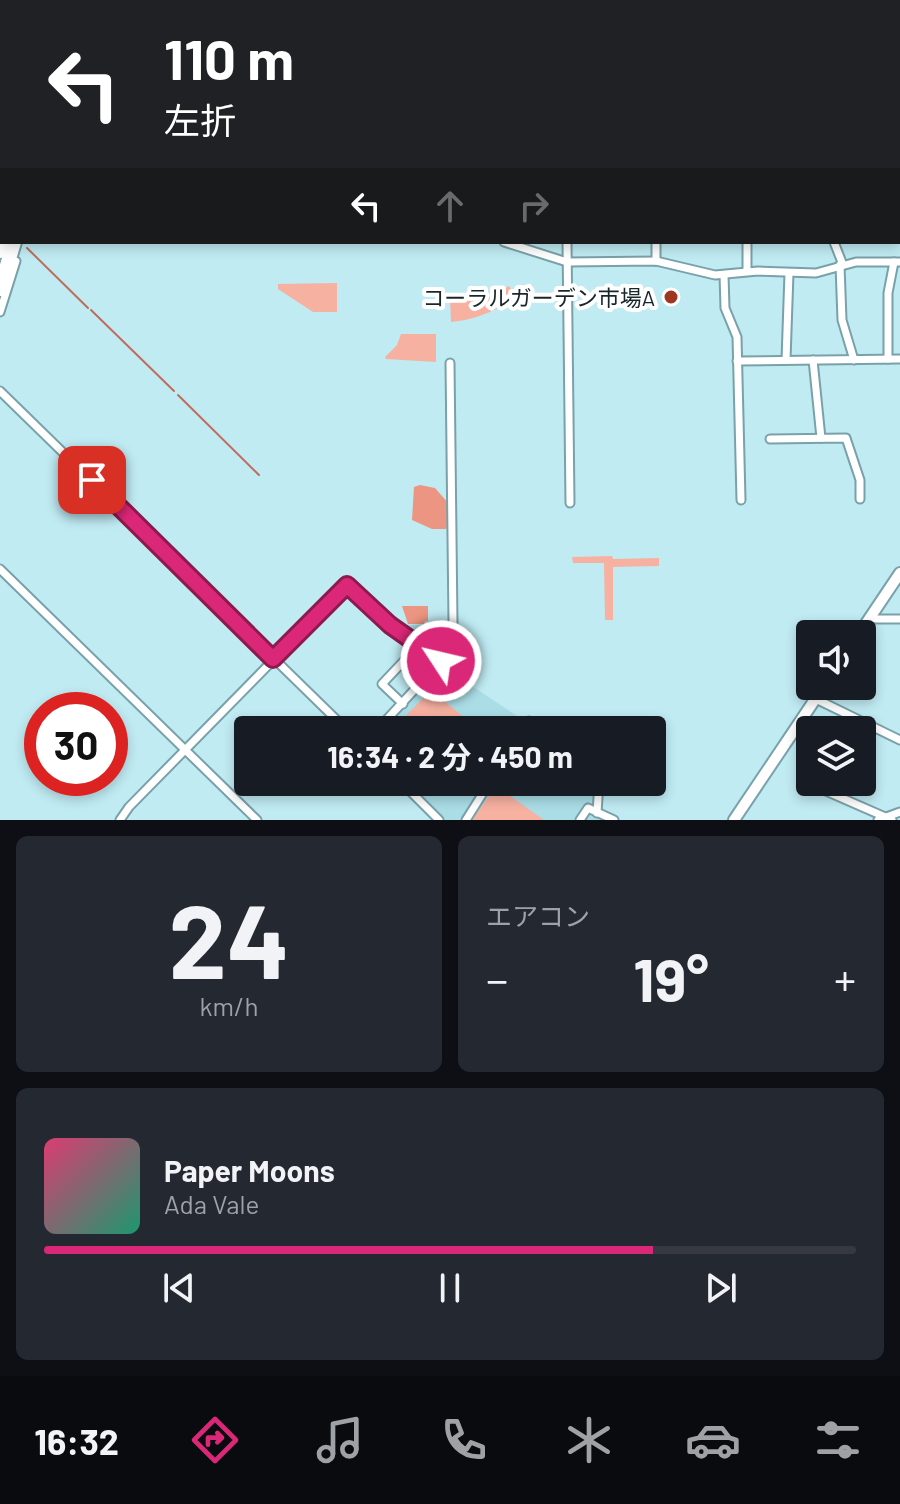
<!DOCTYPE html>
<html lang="ja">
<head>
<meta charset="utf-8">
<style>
  :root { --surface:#171b24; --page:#242831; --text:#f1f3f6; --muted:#9ea1a6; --line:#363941; --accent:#db2777 }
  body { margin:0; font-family:Barlow,"Noto Sans JP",sans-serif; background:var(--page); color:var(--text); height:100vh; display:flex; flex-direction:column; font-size:30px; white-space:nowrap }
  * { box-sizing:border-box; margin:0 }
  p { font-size:26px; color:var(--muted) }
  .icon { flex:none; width:44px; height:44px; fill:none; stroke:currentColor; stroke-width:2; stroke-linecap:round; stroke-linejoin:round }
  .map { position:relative; height:820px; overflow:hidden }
  .details { display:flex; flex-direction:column; gap:16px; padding:16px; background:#0d0f14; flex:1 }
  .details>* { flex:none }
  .top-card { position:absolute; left:0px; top:0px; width:900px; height:244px; box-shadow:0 4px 12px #0003; background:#202124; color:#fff; overflow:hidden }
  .tools { position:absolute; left:796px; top:620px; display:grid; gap:16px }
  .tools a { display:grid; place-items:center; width:80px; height:80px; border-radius:8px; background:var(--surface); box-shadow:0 4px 12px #0003; font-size:40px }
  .speed { position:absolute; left:24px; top:692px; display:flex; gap:16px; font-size:40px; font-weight:700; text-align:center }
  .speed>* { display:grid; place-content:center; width:104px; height:104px; border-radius:50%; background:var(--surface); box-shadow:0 4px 12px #0003; line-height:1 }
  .speed .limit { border:12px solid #d22; background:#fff; color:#111 }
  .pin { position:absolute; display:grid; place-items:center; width:68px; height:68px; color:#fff; margin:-34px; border-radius:16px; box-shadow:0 4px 12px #0006 }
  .me { position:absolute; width:88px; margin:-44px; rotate:305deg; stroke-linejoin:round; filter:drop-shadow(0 0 6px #0008) }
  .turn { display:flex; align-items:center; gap:28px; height:168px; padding:0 32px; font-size:36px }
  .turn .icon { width:104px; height:104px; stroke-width:2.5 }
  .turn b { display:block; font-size:56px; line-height:68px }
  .lanes { display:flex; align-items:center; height:76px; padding:0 32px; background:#0003; justify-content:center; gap:40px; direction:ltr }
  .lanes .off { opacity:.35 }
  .big { font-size:60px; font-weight:700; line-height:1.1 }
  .details .widget { flex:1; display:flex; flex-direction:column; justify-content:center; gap:12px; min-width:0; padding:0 28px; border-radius:12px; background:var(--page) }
  .details .dial { align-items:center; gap:0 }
  .dial b { font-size:104px; line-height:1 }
  .song { display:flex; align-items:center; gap:24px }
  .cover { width:96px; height:96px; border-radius:12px; background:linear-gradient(135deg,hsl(340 70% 55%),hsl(160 70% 35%)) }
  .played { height:8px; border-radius:4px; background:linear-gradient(90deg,var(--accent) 75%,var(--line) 75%) }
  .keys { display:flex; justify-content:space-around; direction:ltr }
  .heat { display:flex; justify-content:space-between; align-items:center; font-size:44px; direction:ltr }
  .details .tiles { flex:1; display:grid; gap:16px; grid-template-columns:1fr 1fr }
  .widget:last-child { grid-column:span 2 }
  .trip { position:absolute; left:234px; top:716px; width:432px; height:80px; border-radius:8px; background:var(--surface); box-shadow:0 4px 12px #0003; font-weight:700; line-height:80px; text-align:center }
  .dock { display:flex; height:128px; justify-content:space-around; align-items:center; background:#090b0e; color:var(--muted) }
  .dock .icon { width:56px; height:56px }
  .dock .current { color:var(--accent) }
  .dock b { font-size:36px; color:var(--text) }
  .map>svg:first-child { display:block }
  .built { fill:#aadde6 }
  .green { fill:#f7b1a1 }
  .forest { fill:#ec9582 }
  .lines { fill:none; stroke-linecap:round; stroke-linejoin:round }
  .stream { stroke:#bf6d5b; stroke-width:2 }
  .street-casing { stroke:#79a1a9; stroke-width:11 }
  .secondary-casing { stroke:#79a1a9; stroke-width:14 }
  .highway-casing { stroke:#79a1a9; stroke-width:18 }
  .street { stroke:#fff; stroke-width:7 }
  .secondary { stroke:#fff; stroke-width:10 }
  .highway { stroke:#fff; stroke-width:14 }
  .route-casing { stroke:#8e194d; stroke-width:20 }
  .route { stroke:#db2777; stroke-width:14 }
  .poi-dot { fill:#9f3621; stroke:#fff; stroke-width:3 }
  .labels { text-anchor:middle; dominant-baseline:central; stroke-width:8; stroke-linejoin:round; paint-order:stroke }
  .poi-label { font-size:22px; fill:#162629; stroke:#fff; text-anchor:end }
</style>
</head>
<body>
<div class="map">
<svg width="900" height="820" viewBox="0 0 900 820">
  <rect width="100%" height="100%" fill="#c0ebf3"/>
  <!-- built -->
  <g class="built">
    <path d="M425 621 441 622 438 641 445 644 441 658 413 640 408 625H424Z"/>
    <path d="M442 666 526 722 521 730H378Z"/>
    <path d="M405 782H487L462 820H442Z"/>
    <path d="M492 782H598L596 813 605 820H467Z"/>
  </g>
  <!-- green -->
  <g class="green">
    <path d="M337 283V312H313L278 289V284Z"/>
    <path d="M532 285 533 287C506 304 483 320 451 322L450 298 475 297 476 303 509 286 515 295Z"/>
    <path d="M401 334H436V362L386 359 385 357 397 345Z"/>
    <path d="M612 556 613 559 659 558V566L613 567V620H605L604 563H573L572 557Z"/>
    <path d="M431 690 477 728 476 730H392Z"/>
    <path d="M496 786 544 820H472Z"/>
  </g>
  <!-- forest -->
  <g class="forest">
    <path d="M420 485 435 488 449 504V523L446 529H432L412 520 414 487Z"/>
    <path d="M402 606H428V621H425L424 624H408Z"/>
  </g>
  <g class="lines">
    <!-- stream -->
    <g class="stream">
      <path d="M0 38 2 39"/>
      <path d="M27 248 88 308"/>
      <path d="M91 310 174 391"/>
      <path d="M178 395 259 475"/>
    </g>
    <defs>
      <g id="street">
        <path d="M395 0V2"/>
        <path d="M500 0V2"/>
        <path d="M564 0V2"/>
        <path d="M36 2 37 0"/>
        <path d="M71 2 72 0"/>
        <path d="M694 2V0"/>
        <path d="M898 42H900"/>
        <path d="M0 87 2 88"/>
        <path d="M898 95H900"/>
        <path d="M0 115 2 109"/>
        <path d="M898 166H900"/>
        <path d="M504 242 567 262 656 261 715 275 758 271 816 273 856 262H900"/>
        <path d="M567 242 570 503"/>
        <path d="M834 242 843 265"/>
        <path d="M656 261V242"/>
        <path d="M840 265 842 320 854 360"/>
        <path d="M747 271V242"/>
        <path d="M724 275 725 308 737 337 741 500"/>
        <path d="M0 312 16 261"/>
        <path d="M888 359V293L894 262"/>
        <path d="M786 360 789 273"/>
        <path d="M813 360 821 438"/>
        <path d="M737 361 900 359"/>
        <path d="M0 391 347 730"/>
        <path d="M770 439 846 438 860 480V499"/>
        <path d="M0 569 257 820"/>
        <path d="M869 619H900"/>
        <path d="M816 699 900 740"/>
        <path d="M403 704 382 684 418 646"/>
        <path d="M377 730 441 661 453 623 450 363"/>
        <path d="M524 730 529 721"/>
        <path d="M401 782 439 820"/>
        <path d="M819 788 892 820"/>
        <path d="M597 813 599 782"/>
        <path d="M120 820 129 807 347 585 390 625 441 661"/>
        <path d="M466 820 490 782"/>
        <path d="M580 820 588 808 614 820"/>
        <path d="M878 820 900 812"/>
      </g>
      <g id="secondary">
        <path d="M859 634 900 573"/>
        <path d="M734 820 824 686"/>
      </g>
      <g id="highway">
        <path d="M59 2V0"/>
        <path d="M0 170 2 164"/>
        <path d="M0 251 3 242"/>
        <path d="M0 289 14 242"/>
      </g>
    </defs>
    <!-- street casing -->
    <use href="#street" class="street-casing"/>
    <!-- secondary casing -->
    <use href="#secondary" class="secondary-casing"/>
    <!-- highway casing -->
    <use href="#highway" class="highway-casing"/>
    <!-- street -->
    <use href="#street" class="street"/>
    <!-- secondary -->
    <use href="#secondary" class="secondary"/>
    <!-- highway -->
    <use href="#highway" class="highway"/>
  </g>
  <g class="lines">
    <defs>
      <path id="route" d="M92 480 273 659 347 585 390 625 441 661"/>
    </defs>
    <!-- route casing -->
    <use href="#route" class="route-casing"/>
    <!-- route -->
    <use href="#route" class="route"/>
  </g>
  <!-- markers -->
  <circle class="poi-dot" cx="671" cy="297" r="8"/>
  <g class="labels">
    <!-- poi labels -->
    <g class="poi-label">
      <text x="655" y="297">コーラルガーデン市場A</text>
    </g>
  </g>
</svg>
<div class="tools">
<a><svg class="icon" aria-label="sound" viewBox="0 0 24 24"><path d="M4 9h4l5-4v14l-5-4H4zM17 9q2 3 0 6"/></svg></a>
<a><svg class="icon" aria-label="layers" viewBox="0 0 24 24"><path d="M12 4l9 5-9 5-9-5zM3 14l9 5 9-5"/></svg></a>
</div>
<div class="speed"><div class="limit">30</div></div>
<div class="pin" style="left:92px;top:480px;background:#d93025"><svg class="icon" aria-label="arrive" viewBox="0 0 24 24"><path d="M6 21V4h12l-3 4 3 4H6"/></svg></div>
<svg class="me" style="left:441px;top:661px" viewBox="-20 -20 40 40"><circle r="17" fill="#db2777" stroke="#fff" stroke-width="3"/><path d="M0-11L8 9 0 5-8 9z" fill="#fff"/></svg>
<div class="trip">16:34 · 2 分 · 450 m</div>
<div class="top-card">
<div class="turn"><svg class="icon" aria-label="left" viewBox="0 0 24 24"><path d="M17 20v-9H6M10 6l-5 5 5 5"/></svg><div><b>110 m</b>左折</div></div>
<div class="lanes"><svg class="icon" aria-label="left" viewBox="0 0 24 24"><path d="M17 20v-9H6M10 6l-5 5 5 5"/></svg><svg class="icon off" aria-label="ahead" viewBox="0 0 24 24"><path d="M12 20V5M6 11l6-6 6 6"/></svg><svg class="icon off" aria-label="right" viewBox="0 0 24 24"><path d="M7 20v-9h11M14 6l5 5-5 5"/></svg></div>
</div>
</div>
<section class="details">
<div class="tiles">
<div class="widget dial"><b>24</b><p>km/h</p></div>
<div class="widget"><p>エアコン</p>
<div class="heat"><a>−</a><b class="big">19°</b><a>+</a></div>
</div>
<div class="widget">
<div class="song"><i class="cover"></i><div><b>Paper Moons</b><p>Ada Vale</p></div></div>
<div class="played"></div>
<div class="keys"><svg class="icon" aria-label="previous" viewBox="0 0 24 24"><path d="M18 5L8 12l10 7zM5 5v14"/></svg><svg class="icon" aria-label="pause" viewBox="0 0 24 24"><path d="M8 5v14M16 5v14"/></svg><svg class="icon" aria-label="next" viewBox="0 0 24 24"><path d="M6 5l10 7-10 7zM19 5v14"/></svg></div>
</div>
</div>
</section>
<nav class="dock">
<b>16:32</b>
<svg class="icon current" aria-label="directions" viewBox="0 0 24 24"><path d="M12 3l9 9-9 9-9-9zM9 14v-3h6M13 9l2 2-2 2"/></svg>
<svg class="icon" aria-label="music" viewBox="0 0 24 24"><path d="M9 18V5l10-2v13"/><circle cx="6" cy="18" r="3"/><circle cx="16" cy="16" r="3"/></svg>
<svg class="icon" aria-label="phone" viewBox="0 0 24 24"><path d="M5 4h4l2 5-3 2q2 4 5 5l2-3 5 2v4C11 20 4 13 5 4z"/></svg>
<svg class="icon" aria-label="climate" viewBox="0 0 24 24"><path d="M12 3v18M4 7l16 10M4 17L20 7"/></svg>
<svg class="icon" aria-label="car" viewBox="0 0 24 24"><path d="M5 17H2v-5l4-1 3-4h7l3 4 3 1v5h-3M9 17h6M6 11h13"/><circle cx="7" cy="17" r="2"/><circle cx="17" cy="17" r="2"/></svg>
<svg class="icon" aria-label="filters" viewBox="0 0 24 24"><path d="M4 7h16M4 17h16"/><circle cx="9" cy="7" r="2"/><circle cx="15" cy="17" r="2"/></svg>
</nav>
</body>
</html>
